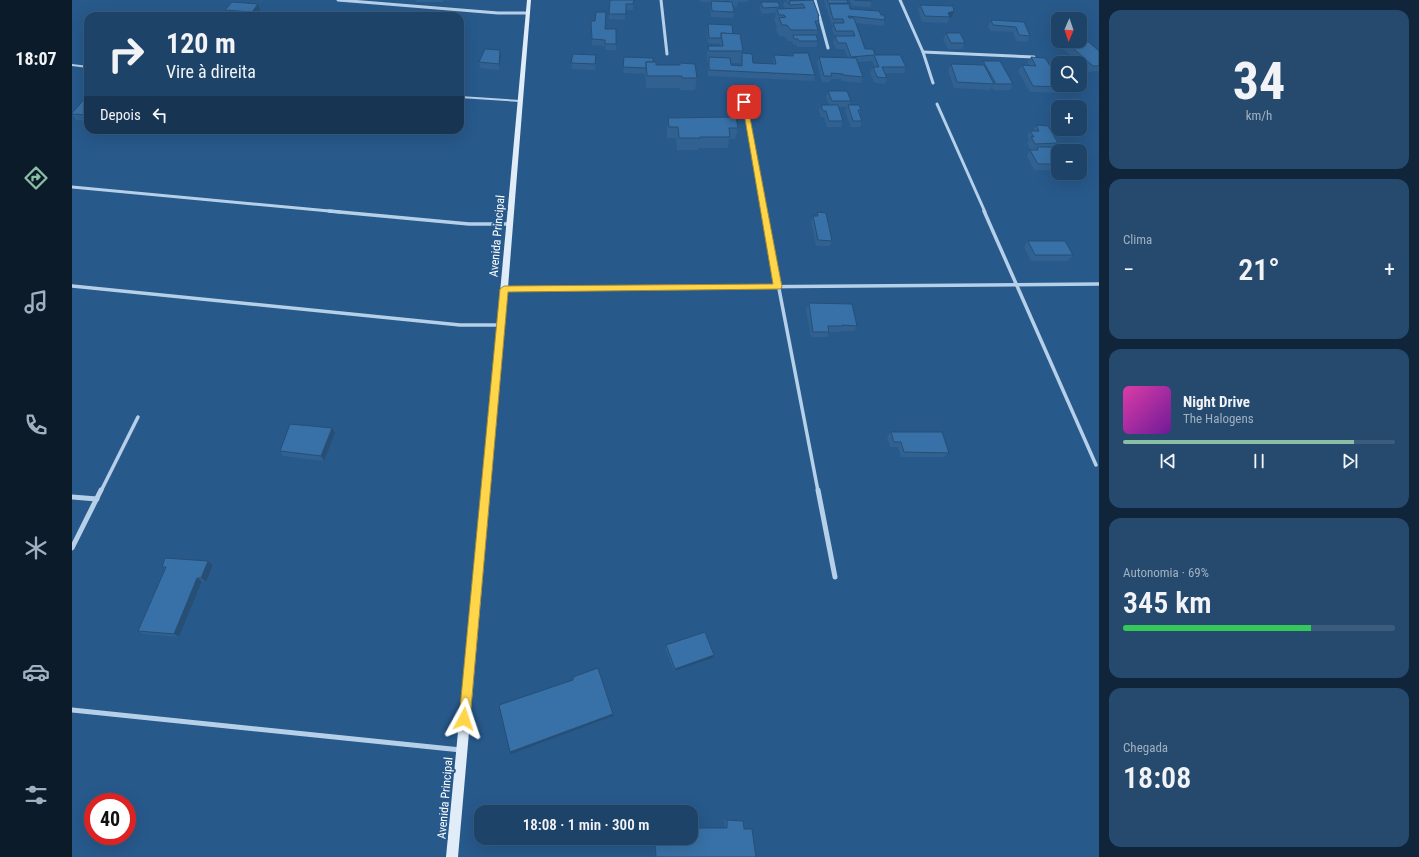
<!DOCTYPE html>
<html lang="pt">
<head>
<meta charset="utf-8">
<style>
  :root { --surface:#1d4368; --page:#254a6e; --text:#f1f3f6; --muted:#a0b0c0; --line:#3b5c7c; --accent:#8abfa5 }
  body { margin:0; font-family:"Roboto Condensed",sans-serif; background:var(--page); color:var(--text); height:100vh; display:flex; flex-direction:column; font-size:15px; white-space:nowrap }
  * { box-sizing:border-box; margin:0 }
  p { font-size:13px; color:var(--muted) }
  .icon { flex:none; width:22px; height:22px; fill:none; stroke:currentColor; stroke-width:2; stroke-linecap:round; stroke-linejoin:round }
  .map { position:relative; flex:1; overflow:hidden }
  .drawer { display:flex; flex-direction:column; gap:10px; padding:10px; background:#102539; width:320px }
  .drawer>* { flex:none }
  .guide { position:absolute; left:12px; top:12px; width:380px; height:122px; border-radius:12px; box-shadow:0 4px 16px #0002,0 0 0 1px var(--line); background:#1d4368; color:var(--text); overflow:hidden }
  .needle { width:26px; rotate:182deg }
  .buttons { position:absolute; left:979px; top:12px; display:grid; gap:8px }
  .buttons a { display:grid; place-items:center; width:36px; height:36px; border-radius:8px; background:var(--surface); box-shadow:0 4px 16px #0002,0 0 0 1px var(--line); font-size:20px }
  .speed { position:absolute; left:12px; top:793px; display:flex; gap:8px; font-size:20px; font-weight:700; text-align:center }
  .speed>* { display:grid; place-content:center; width:52px; height:52px; border-radius:50%; background:var(--surface); box-shadow:0 4px 16px #0002,0 0 0 1px var(--line); line-height:1 }
  .speed .limit { border:6px solid #d22; background:#fff; color:#111 }
  .pin { position:absolute; display:grid; place-items:center; width:34px; height:34px; color:#fff; margin:-17px; border-radius:8px; box-shadow:0 2px 6px #0006 }
  .me { position:absolute; width:44px; margin:-22px; rotate:5deg; stroke-linejoin:round; filter:drop-shadow(0 0 3px #0008) }
  .turn { display:flex; align-items:center; gap:14px; height:84px; padding:0 16px; font-size:18px }
  .turn .icon { width:52px; height:52px; stroke-width:2.5 }
  .turn b { display:block; font-size:28px; line-height:34px }
  .then { display:flex; align-items:center; height:38px; padding:0 16px; background:#0003; gap:8px; font-size:15px }
  .big { font-size:30px; font-weight:600; line-height:1.1 }
  .drawer .widget { flex:1; display:flex; flex-direction:column; justify-content:center; gap:6px; min-width:0; padding:0 14px; border-radius:12px; background:var(--page) }
  .drawer .dial { align-items:center; gap:0 }
  .dial b { font-size:52px; line-height:1 }
  .song { display:flex; align-items:center; gap:12px }
  .cover { width:48px; height:48px; border-radius:6px; background:linear-gradient(135deg,hsl(320 70% 55%),hsl(280 70% 35%)) }
  .played { height:4px; border-radius:2px; background:linear-gradient(90deg,var(--accent) 85%,var(--line) 85%) }
  .keys { display:flex; justify-content:space-around; direction:ltr }
  .heat { display:flex; justify-content:space-between; align-items:center; font-size:22px; direction:ltr }
  .charge { height:6px; border-radius:3px; background:linear-gradient(90deg,#34c759 69%,var(--line) 0) }
  .trip { position:absolute; left:402px; top:805px; width:224px; height:40px; border-radius:12px; background:var(--surface); box-shadow:0 4px 16px #0002,0 0 0 1px var(--line); font-weight:600; line-height:40px; text-align:center }
  main { display:flex; flex:1; min-height:0 }
  .tab-bar { display:flex; flex-direction:column; width:72px; justify-content:space-around; align-items:center; background:#0c1b2a; color:var(--muted) }
  .tab-bar .icon { width:28px; height:28px }
  .tab-bar .current { color:var(--accent) }
  .tab-bar b { font-size:18px; color:var(--text) }
  .map>svg:first-child { display:block }
  .lines { fill:none; stroke-linecap:round; stroke-linejoin:round }
  .lane { stroke:#b6d0ea; stroke-width:2 }
  .street-far2 { stroke:#b6d0ea; stroke-width:3 }
  .street-far1 { stroke:#b6d0ea; stroke-width:3.5 }
  .street { stroke:#b6d0ea; stroke-width:5 }
  .secondary { fill:#e0ecf8; fill-rule:evenodd }
  .wall { fill:#306190; fill-rule:evenodd }
  .shaded-wall { fill:#274f75 }
  .building { fill:#3871a7; stroke:#274f75 }
  .route { fill:#ffd54a; stroke:#a68a30 }
  .labels { text-anchor:middle; dominant-baseline:central; stroke-width:4; stroke-linejoin:round; paint-order:stroke }
  .street-label { font-size:12px; fill:#fff; stroke:#27598b }
</style>
</head>
<body>
<main>
<nav class="tab-bar">
<b>18:07</b>
<svg class="icon current" aria-label="directions" viewBox="0 0 24 24"><path d="M12 3l9 9-9 9-9-9zM9 14v-3h6M13 9l2 2-2 2"/></svg>
<svg class="icon" aria-label="music" viewBox="0 0 24 24"><path d="M9 18V5l10-2v13"/><circle cx="6" cy="18" r="3"/><circle cx="16" cy="16" r="3"/></svg>
<svg class="icon" aria-label="phone" viewBox="0 0 24 24"><path d="M5 4h4l2 5-3 2q2 4 5 5l2-3 5 2v4C11 20 4 13 5 4z"/></svg>
<svg class="icon" aria-label="climate" viewBox="0 0 24 24"><path d="M12 3v18M4 7l16 10M4 17L20 7"/></svg>
<svg class="icon" aria-label="car" viewBox="0 0 24 24"><path d="M5 17H2v-5l4-1 3-4h7l3 4 3 1v5h-3M9 17h6M6 11h13"/><circle cx="7" cy="17" r="2"/><circle cx="17" cy="17" r="2"/></svg>
<svg class="icon" aria-label="filters" viewBox="0 0 24 24"><path d="M4 7h16M4 17h16"/><circle cx="9" cy="7" r="2"/><circle cx="15" cy="17" r="2"/></svg>
</nav>
<div class="map">
<svg width="1027" height="857" viewBox="0 0 1027 857">
  <rect width="100%" height="100%" fill="#27598b"/>
  <g class="lines">
    <!-- lane -->
    <g class="lane">
      <path d="M0 65 16 67"/>
      <path d="M388 97 448 101"/>
    </g>
    <!-- street-far2 -->
    <g class="street-far2">
      <path d="M266 0 426 13H456"/>
      <path d="M589 0 595 54"/>
      <path d="M743 0 756 48"/>
      <path d="M828 0 851 52 861 83"/>
      <path d="M851 52 962 57"/>
      <path d="M672 103 692 212"/>
      <path d="M865 104 913 212"/>
      <path d="M0 187 268 212"/>
    </g>
    <!-- street-far1 -->
    <g class="street-far1">
      <path d="M257 211 397 224H438"/>
      <path d="M692 211 746 491"/>
      <path d="M912 211 1024 465"/>
      <path d="M0 286 388 325H429"/>
      <path d="M432 289 1027 284"/>
      <path d="M29 491 66 417"/>
    </g>
    <!-- street -->
    <g class="street">
      <path d="M746 490 763 577"/>
      <path d="M0 497 25 499"/>
      <path d="M0 548 29 490"/>
      <path d="M0 710 389 750"/>
    </g>
    <!-- secondary -->
    <path class="secondary" d="M455 0H459L433 325 386 857H374L425 325Z"/>
  </g>
  <!-- wall -->
  <g class="wall">
    <rect x="344" y="0" width="27" height="2"/>
    <path d="M562 0 561 10H554L553 20 537 19V14Z"/>
    <path d="M628 0H653V1L657 2V0H676V2H666L665 6 661 7 662 12 661 18 639 17 638 6 639 2H628Z"/>
    <path d="M713 0H732V1L747 16 746 18 747 21 745 27 746 30 744 36 746 41 744 47H725L724 44 721 45 720 41H716L712 36 707 37 704 29 705 26 702 20 704 13 690 14 688 8 689 2 708 7V9L714 8 711 6Z"/>
    <path d="M752 0H775L776 4 778 9 809 15 813 20 811 26 784 23 793 49 803 55 834 67 832 73H813L815 78 813 84 803 83 798 73 801 67H803L800 61 785 62 791 77 789 83 769 81V79H759L758 82H750L745 63 747 57 776 58 772 49H764L761 42 763 37 760 29 761 25H760L755 10 756 9H754Z"/>
    <path d="M778 0H800V1L798 7 780 6Z"/>
    <path d="M848 5 882 11 880 17 877 18 875 23 850 22 846 10Z"/>
    <path d="M153 10H188L184 16H156Z"/>
    <path d="M919 20 952 22 958 36 955 42 944 41 941 32 918 31 916 26Z"/>
    <path d="M519 21 533 29H544V50H533V46L520 45Z"/>
    <path d="M636 24 661 34 671 51 670 53 681 63 701 64V61L702 55H720L721 53 743 75 742 81 636 76V63H635V57L636 46H648V44L636 43 635 30ZM659 63H668L669 66 659 65Z"/>
    <path d="M1008 31 1014 36 1012 38 1027 51V71L1017 72 1008 64V63H1007L986 44 987 41H1008Z"/>
    <path d="M874 33 893 43 890 49H876L871 39Z"/>
    <path d="M429 56 427 70 408 68 407 62Z"/>
    <path d="M552 57 581 62 584 65H607L608 63 625 78 623 90H608V88H574L573 74 551 73Z"/>
    <path d="M959 57 991 87 988 93 958 92 946 71 950 65H957L955 63Z"/>
    <path d="M524 61 523 70 500 69 499 63Z"/>
    <path d="M911 61 941 84 938 90H921L920 87 918 90 882 88 876 70 879 64 909 65Z"/>
    <path d="M756 91 779 101 778 105 789 110 788 114 790 121 788 127H779L773 111 775 107H766L771 121 769 127H755L752 117H749L747 111 749 105H757L754 97Z"/>
    <path d="M16 95V121L4 120 0 113Z"/>
    <path d="M596 118 666 128 663 139H657L656 148H626V150H605L604 138H595V130Z"/>
    <path d="M964 125 986 143 983 148 986 154V170H962L955 156 958 150H959L955 143 957 140 955 136 958 131H961Z"/>
    <path d="M745 212 760 241 758 246H744L739 221 741 216H744Z"/>
    <path d="M956 241 1001 255 996 261H959L952 247Z"/>
    <path d="M737 303 785 326 782 331H769L768 332H757L755 337H739L734 309Z"/>
    <path d="M819 432 877 453 872 457H829L826 447H818L815 437Z"/>
    <path d="M263 433 252 461 211 456 208 451Z"/>
    <path d="M136 561 141 565 134 582 130 581 107 637 72 634 66 631 93 569 90 567Z"/>
    <path d="M594 645 642 655 641 658 602 671 593 648Z"/>
    <path d="M652 820H655L672 829 684 857H583L582 838H619L653 828Z"/>
  </g>
  <!-- shaded-wall -->
  <g class="shaded-wall">
    <path d="M186 4 188 10 184 16H182L180 12Z"/>
    <path d="M882 11 880 17 877 18 876 13Z"/>
    <path d="M428 50 429 56 427 70V64Z"/>
    <path d="M260 428 263 433 252 461 249 456Z"/>
    <path d="M136 561 141 565 134 582 129 578Z"/>
    <path d="M125 578 130 581 107 637 102 634Z"/>
    <path d="M642 655 641 658 602 671 603 669Z"/>
    <path d="M541 714V716L439 754 438 752Z"/>
  </g>
  <!-- building -->
  <g class="building">
    <path d="M538 0H562L561 4H554V14H537Z"/>
    <path d="M713 0H724V1H717V4Z"/>
    <path d="M741 0 747 16H746L747 21H743L746 30H719L715 25H710L707 18 714 17 712 15H707L705 9 733 8 731 4 718 5 717 1Z"/>
    <path d="M755 0H775L776 3H756Z"/>
    <path d="M782 0H800V1Z"/>
    <path d="M639 1 660 2 662 12 640 11Z"/>
    <path d="M160 2 186 4 180 12 153 10Z"/>
    <path d="M689 2H706L708 7 691 8Z"/>
    <path d="M757 4H777L778 9 807 11 809 15H812L813 20 776 16 777 18H782L793 49H801L803 55H828L834 67H810L815 78 805 77 801 67H807L802 55 779 57 774 43H766L763 36H783L781 31H764L761 23H772L771 19H761Z"/>
    <path d="M848 5 881 6 882 11 876 13 878 17 853 16Z"/>
    <path d="M524 12H534L533 29H544V44H533V40L520 39 519 21H523Z"/>
    <path d="M919 20 952 22 958 36 947 35 944 27 921 25Z"/>
    <path d="M636 24 660 25 661 34 649 33V38H637Z"/>
    <path d="M1008 31 1014 36 1011 37 1027 51V66H1021L993 41H1008Z"/>
    <path d="M649 33 668 34 671 51H637L636 46H651Z"/>
    <path d="M874 33H888L893 43H879Z"/>
    <path d="M721 35H744L746 41H727L726 39H722Z"/>
    <path d="M413 49 428 50 427 64 407 62Z"/>
    <path d="M670 53 680 54 681 63 704 64 702 55 721 56V53H736L743 75 637 70V57L658 58 659 65 670 66Z"/>
    <path d="M501 54 524 55 523 64 499 63Z"/>
    <path d="M552 57 581 58V62H574V68L551 67Z"/>
    <path d="M747 57 784 58 791 77 771 75V74L759 73 760 76H752Z"/>
    <path d="M959 57 973 58 986 78V85H990L991 87 961 86 950 65 964 66Z"/>
    <path d="M911 61H928L941 84H924Z"/>
    <path d="M574 62H584V65H608V63L623 64 625 78H610V76H575Z"/>
    <path d="M879 64 912 65 922 84 885 82Z"/>
    <path d="M756 91H775L779 101H760Z"/>
    <path d="M16 95V115L0 114V113Z"/>
    <path d="M749 105H766L771 121H757L754 111H751Z"/>
    <path d="M776 105H787L789 110H786L790 121H781Z"/>
    <path d="M664 117 666 128H657L658 137H628V138H607L606 127H597L596 118Z"/>
    <path d="M964 125 976 126 986 143 963 144 959 137H962L958 131H967Z"/>
    <path d="M965 147H982L986 154V164H966L958 150H966Z"/>
    <path d="M745 212 754 213 760 241 746 240 741 216H746Z"/>
    <path d="M956 241H993L1001 255H963Z"/>
    <path d="M737 303 780 304 785 326 770 325 771 326H756L757 332H741Z"/>
    <path d="M218 424 260 428 249 456 208 451Z"/>
    <path d="M819 432H870L877 453 832 452 829 442H822Z"/>
    <path d="M93 558 136 561 129 578H125L102 634 66 631 94 567H90Z"/>
    <path d="M633 632 642 655 603 669 594 645Z"/>
    <path d="M526 668 541 714 438 752 427 705 501 680V677Z"/>
    <path d="M655 820 671 821 672 829H680L684 857H584L583 838H619V828H655Z"/>
  </g>
  <!-- route -->
  <path class="route" d="M670 101 675 102 710 287 708 289 436 292 398 719 396 723 392 725 388 723 387 719 428 289 432 286 701 284Z"/>
  <g class="labels">
    <!-- street labels -->
    <g class="street-label">
      <text transform="translate(425 236) rotate(-85)">Avenida Principal</text>
      <text transform="translate(373 798) rotate(-85)">Avenida Principal</text>
    </g>
  </g>
</svg>
<div class="buttons">
<a><svg class="needle" viewBox="-14 -14 28 28"><path d="M0-13l5 13h-10z" fill="#e53935"/><path d="M0 13l5-13h-10z" fill="#a0b0c0"/></svg></a>
<a><svg class="icon" aria-label="search" viewBox="0 0 24 24"><circle cx="10" cy="10" r="6"/><path d="M15 15l6 6"/></svg></a>
<a>+</a>
<a>−</a>
</div>
<div class="speed"><div class="limit">40</div></div>
<div class="pin" style="left:672px;top:102px;background:#d93025"><svg class="icon" aria-label="arrive" viewBox="0 0 24 24"><path d="M6 21V4h12l-3 4 3 4H6"/></svg></div>
<svg class="me" style="left:392px;top:719px" viewBox="-20 -20 40 40"><path d="M0-17L14 15 0 8-14 15z" fill="#ffd54a" stroke="#fff" stroke-width="4"/></svg>
<div class="trip">18:08 · 1 min · 300 m</div>
<div class="guide">
<div class="turn"><svg class="icon" aria-label="right" viewBox="0 0 24 24"><path d="M7 20v-9h11M14 6l5 5-5 5"/></svg><div><b>120 m</b>Vire à direita</div></div>
<div class="then">Depois<svg class="icon" aria-label="left" viewBox="0 0 24 24"><path d="M17 20v-9H6M10 6l-5 5 5 5"/></svg></div>
</div>
</div>
<section class="drawer">
<div class="widget dial"><b>34</b><p>km/h</p></div>
<div class="widget"><p>Clima</p>
<div class="heat"><a>−</a><b class="big">21°</b><a>+</a></div>
</div>
<div class="widget">
<div class="song"><i class="cover"></i><div><b>Night Drive</b><p>The Halogens</p></div></div>
<div class="played"></div>
<div class="keys"><svg class="icon" aria-label="previous" viewBox="0 0 24 24"><path d="M18 5L8 12l10 7zM5 5v14"/></svg><svg class="icon" aria-label="pause" viewBox="0 0 24 24"><path d="M8 5v14M16 5v14"/></svg><svg class="icon" aria-label="next" viewBox="0 0 24 24"><path d="M6 5l10 7-10 7zM19 5v14"/></svg></div>
</div>
<div class="widget"><p>Autonomia · 69%</p><b class="big">345 km</b><div class="charge"></div></div>
<div class="widget"><p>Chegada</p><b class="big">18:08</b></div>
</section>
</main>
</body>
</html>
